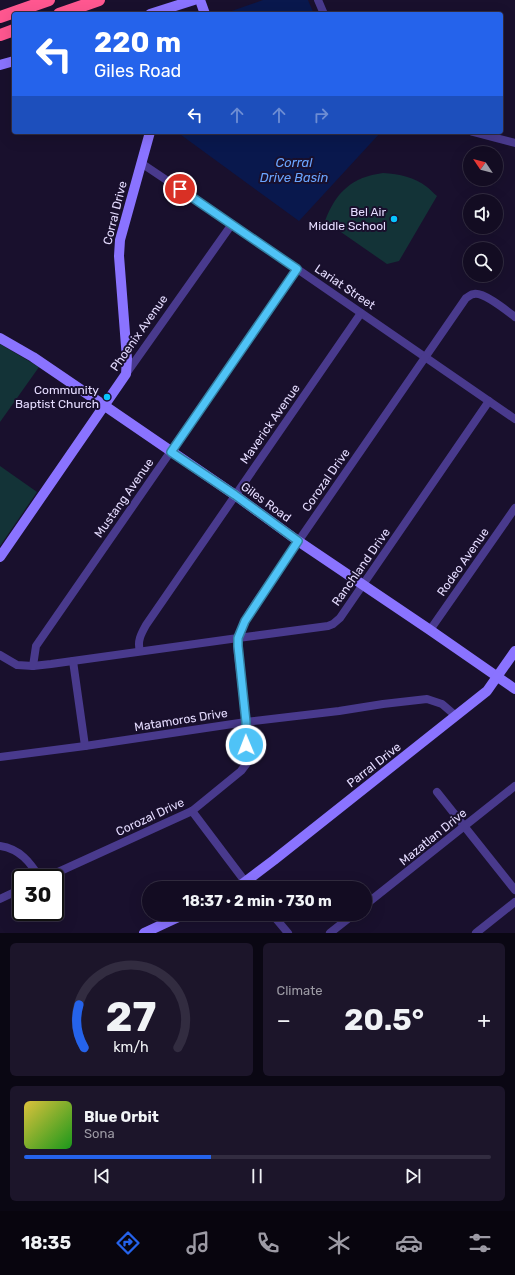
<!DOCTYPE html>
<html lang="en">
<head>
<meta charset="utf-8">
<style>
  :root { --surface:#130c22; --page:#1c152a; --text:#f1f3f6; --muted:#9d9ba5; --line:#322c40; --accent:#2563eb }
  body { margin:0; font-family:Rubik,sans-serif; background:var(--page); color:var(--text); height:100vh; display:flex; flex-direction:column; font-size:15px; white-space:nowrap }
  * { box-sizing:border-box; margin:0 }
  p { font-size:13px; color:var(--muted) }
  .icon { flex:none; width:22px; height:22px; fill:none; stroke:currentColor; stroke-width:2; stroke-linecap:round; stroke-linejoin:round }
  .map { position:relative; height:933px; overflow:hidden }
  .drawer { display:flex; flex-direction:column; gap:10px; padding:10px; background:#0a0713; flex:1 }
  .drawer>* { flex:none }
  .guide { position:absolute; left:12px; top:12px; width:491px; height:122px; border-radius:4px; box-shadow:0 4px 16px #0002,0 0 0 1px var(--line); background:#2563eb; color:#fff; overflow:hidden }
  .needle { width:26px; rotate:305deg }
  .controls { position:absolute; left:463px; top:146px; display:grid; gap:8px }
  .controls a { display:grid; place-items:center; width:40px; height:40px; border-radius:50%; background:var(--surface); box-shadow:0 4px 16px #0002,0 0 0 1px var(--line); font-size:20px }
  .speed { position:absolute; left:12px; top:869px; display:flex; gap:8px; font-size:20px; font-weight:700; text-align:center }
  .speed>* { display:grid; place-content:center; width:52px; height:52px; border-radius:50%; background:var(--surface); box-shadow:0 4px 16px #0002,0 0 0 1px var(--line); line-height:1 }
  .speed .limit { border:2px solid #111; border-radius:6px; background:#fff; color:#111 }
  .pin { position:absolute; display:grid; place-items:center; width:34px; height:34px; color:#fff; margin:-17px; border:2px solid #fff; border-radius:50%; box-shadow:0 1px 4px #0007 }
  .me { position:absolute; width:44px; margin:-22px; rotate:359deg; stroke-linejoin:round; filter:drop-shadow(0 0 3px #0008) }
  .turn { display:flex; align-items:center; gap:14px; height:84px; padding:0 16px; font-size:18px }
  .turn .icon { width:52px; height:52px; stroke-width:2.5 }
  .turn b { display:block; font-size:28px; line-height:34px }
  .lanes { display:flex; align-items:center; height:38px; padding:0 16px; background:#0003; justify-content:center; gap:20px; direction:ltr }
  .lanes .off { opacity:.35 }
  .big { font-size:30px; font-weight:700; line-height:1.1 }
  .drawer .card { flex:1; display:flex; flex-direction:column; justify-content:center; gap:6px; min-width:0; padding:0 14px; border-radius:6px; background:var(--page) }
  .drawer .dial { align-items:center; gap:0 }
  .dial svg { height:104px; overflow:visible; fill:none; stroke:var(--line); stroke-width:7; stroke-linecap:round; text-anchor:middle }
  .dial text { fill:var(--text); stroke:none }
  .song { display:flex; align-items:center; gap:12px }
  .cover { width:48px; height:48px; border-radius:6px; background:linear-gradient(135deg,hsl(50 70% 55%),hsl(120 70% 35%)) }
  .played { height:4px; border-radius:2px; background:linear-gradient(90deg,var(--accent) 40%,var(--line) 40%) }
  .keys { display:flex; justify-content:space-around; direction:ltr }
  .heat { display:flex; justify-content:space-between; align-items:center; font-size:22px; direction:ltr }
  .drawer .tiles { flex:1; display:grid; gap:10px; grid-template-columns:1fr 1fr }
  .card:last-child { grid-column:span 2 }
  .trip { position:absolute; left:142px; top:881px; width:230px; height:40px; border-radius:20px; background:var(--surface); box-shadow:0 4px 16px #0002,0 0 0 1px var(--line); font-weight:700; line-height:40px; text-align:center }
  .tabs { display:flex; height:64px; justify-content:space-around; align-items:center; background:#08050e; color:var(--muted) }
  .tabs .icon { width:28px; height:28px }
  .tabs .active { color:var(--accent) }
  .tabs b { font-size:18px; color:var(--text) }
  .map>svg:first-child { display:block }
  .green { fill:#133337 }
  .water { fill:#09184d }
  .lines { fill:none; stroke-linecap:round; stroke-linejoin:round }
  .street { stroke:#493a8d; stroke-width:8 }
  .secondary { stroke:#8a73ff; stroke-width:10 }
  .highway { stroke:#ff5790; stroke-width:12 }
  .route-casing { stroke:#337fa1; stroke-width:10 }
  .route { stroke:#4fc3f7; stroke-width:7 }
  .poi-dot { fill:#08c4ff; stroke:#19102d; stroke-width:1.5 }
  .labels { text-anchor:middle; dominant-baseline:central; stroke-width:4; stroke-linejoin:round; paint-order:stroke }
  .poi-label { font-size:12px; fill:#e5dcff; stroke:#19102d; text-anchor:end }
  .street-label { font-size:12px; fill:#e5dcff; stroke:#19102d }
  .water-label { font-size:13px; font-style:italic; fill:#6aa5ff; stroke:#19102d }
</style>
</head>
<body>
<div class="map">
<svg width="515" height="933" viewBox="0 0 515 933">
  <rect width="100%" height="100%" fill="#19102d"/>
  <!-- green -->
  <g class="green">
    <path d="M383 173C400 174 414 177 427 187 431 190 433 193 437 196L399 261 387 264 325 221C336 192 352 177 383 173Z"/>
    <path d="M0 344 39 367 0 422Z"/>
    <path d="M0 466 37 492 0 546Z"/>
  </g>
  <!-- water -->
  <g class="water">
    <path d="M263 0H308L314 14H223Z"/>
    <path d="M177 132H381L299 221Z"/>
  </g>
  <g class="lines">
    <!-- street -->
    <g class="street">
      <path d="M318 0 324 14"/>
      <path d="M473 132 515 143"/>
      <path d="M141 163 232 224 515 419"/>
      <path d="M126 374 232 224"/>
      <path d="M430 630 515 508"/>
      <path d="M140 651C137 641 141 634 146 625L361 313"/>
      <path d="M0 655 17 665 33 666 51 664 238 638 328 626 333 624 340 618 489 401"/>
      <path d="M73 661 85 746"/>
      <path d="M33 666 36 646 297 269"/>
      <path d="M0 757 85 746 246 722 339 711 383 704 427 699 442 704 456 716"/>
      <path d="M437 792 515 890"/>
      <path d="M192 811 250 888"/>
      <path d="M0 846C20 849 30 862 40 878"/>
      <path d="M45 878 192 811 241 771 247 763 246 722 237 646C240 621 259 599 273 578L466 298C468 297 471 294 474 294 484 292 507 311 515 317"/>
      <path d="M0 899 21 889"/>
      <path d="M365 905 515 786"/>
      <path d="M272 914 288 933"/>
      <path d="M330 933 354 914"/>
      <path d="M476 933 515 902"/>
    </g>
    <!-- secondary -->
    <g class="secondary">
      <path d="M200 0 205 14"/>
      <path d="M150 14 194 0"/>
      <path d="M0 65 14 61"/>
      <path d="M0 338 33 357 105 406 235 495 298 541 430 630 515 689"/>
      <path d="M0 557 126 374 127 359 119 256 120 240 150 132"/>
      <path d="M237 888 274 860 487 691 515 651"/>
      <path d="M144 933 185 914"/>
    </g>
    <!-- highway -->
    <g class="highway">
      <path d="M59 14 99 0"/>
      <path d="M0 17 49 0"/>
      <path d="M0 35 14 30"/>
    </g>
  </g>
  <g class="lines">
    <defs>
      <path id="route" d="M180 189 297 269 171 452 235 495 298 541 245 621 238 638V646L246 722V745"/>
    </defs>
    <!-- route casing -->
    <use href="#route" class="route-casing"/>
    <!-- route -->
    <use href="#route" class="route"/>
  </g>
  <!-- markers -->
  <g class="poi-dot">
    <circle cx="394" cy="219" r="4"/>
    <circle cx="107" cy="397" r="4"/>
  </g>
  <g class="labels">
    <!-- poi labels -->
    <g class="poi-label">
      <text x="386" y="212">Bel Air<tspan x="386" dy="14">Middle School</tspan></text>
      <text x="99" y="390">Community<tspan x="99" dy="14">Baptist Church</tspan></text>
    </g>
    <!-- street labels -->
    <g class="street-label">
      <text transform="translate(115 213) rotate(-76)">Corral Drive</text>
      <text transform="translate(345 287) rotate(34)">Lariat Street</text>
      <text transform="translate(139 333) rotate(-55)">Phoenix Avenue</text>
      <text transform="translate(270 424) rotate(-55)">Maverick Avenue</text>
      <text transform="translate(326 480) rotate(-55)">Corozal Drive</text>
      <text transform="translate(124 498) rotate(-55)">Mustang Avenue</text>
      <text transform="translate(266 502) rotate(36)">Giles Road</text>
      <text transform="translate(463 562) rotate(-55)">Rodeo Avenue</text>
      <text transform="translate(361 567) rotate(-55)">Ranchland Drive</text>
      <text transform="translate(181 720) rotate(-9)">Matamoros Drive</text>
      <text transform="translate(374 765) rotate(-38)">Parral Drive</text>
      <text transform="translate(150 817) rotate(-25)">Corozal Drive</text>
      <text transform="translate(433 837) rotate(-39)">Mazatlan Drive</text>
    </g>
    <!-- water labels -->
    <g class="water-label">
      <text x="294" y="162">Corral<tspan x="294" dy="15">Drive Basin</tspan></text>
    </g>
  </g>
</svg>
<div class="controls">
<a><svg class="needle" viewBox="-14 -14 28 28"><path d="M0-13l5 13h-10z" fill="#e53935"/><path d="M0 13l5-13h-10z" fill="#9d9ba5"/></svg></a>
<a><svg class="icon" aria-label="sound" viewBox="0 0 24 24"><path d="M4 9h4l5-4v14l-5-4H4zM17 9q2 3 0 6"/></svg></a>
<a><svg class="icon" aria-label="search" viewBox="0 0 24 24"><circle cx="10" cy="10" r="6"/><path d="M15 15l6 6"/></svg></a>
</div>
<div class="speed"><div class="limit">30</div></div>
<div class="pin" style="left:180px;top:189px;background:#d93025"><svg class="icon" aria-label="arrive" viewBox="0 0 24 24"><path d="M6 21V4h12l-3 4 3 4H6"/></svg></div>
<svg class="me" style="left:246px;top:745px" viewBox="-20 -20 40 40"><circle r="17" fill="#4fc3f7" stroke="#fff" stroke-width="3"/><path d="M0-11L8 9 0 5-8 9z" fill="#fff"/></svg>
<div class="trip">18:37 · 2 min · 730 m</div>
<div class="guide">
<div class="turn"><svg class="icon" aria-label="left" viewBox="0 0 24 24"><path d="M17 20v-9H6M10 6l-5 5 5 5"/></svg><div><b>220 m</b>Giles Road</div></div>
<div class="lanes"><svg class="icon" aria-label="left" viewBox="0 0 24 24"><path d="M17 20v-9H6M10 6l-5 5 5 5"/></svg><svg class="icon off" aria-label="ahead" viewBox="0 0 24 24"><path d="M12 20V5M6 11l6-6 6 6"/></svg><svg class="icon off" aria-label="ahead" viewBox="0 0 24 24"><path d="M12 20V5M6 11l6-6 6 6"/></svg><svg class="icon off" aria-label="right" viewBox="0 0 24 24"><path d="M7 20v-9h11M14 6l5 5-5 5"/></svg></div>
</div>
</div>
<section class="drawer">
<div class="tiles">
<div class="card dial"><svg viewBox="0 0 100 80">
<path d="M14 69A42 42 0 1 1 86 69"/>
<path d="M14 69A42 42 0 0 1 10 36" stroke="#2563eb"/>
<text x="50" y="56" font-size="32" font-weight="700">27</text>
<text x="50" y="72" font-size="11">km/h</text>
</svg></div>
<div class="card"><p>Climate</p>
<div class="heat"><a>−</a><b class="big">20.5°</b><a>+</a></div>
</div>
<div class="card">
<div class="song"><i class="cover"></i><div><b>Blue Orbit</b><p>Sona</p></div></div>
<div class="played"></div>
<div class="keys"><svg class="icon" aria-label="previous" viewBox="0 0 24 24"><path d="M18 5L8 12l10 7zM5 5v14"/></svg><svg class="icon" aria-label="pause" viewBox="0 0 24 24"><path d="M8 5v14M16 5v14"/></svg><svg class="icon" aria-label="next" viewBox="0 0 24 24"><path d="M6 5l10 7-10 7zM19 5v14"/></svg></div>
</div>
</div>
</section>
<nav class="tabs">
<b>18:35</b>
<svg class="icon active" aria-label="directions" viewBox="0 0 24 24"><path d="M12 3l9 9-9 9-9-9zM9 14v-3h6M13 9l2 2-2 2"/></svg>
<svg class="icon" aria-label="music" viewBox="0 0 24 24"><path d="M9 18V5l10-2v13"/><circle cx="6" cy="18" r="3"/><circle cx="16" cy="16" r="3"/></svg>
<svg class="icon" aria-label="phone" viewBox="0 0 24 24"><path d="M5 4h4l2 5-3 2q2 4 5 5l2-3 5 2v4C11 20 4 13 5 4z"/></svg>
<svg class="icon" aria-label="climate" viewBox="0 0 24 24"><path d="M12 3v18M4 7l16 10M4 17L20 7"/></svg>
<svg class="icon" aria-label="car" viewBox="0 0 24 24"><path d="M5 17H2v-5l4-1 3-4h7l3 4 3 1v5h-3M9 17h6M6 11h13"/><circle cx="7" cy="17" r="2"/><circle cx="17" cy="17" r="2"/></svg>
<svg class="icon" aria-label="filters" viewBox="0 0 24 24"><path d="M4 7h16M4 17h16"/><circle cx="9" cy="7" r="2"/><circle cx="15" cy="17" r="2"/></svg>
</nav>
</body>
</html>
